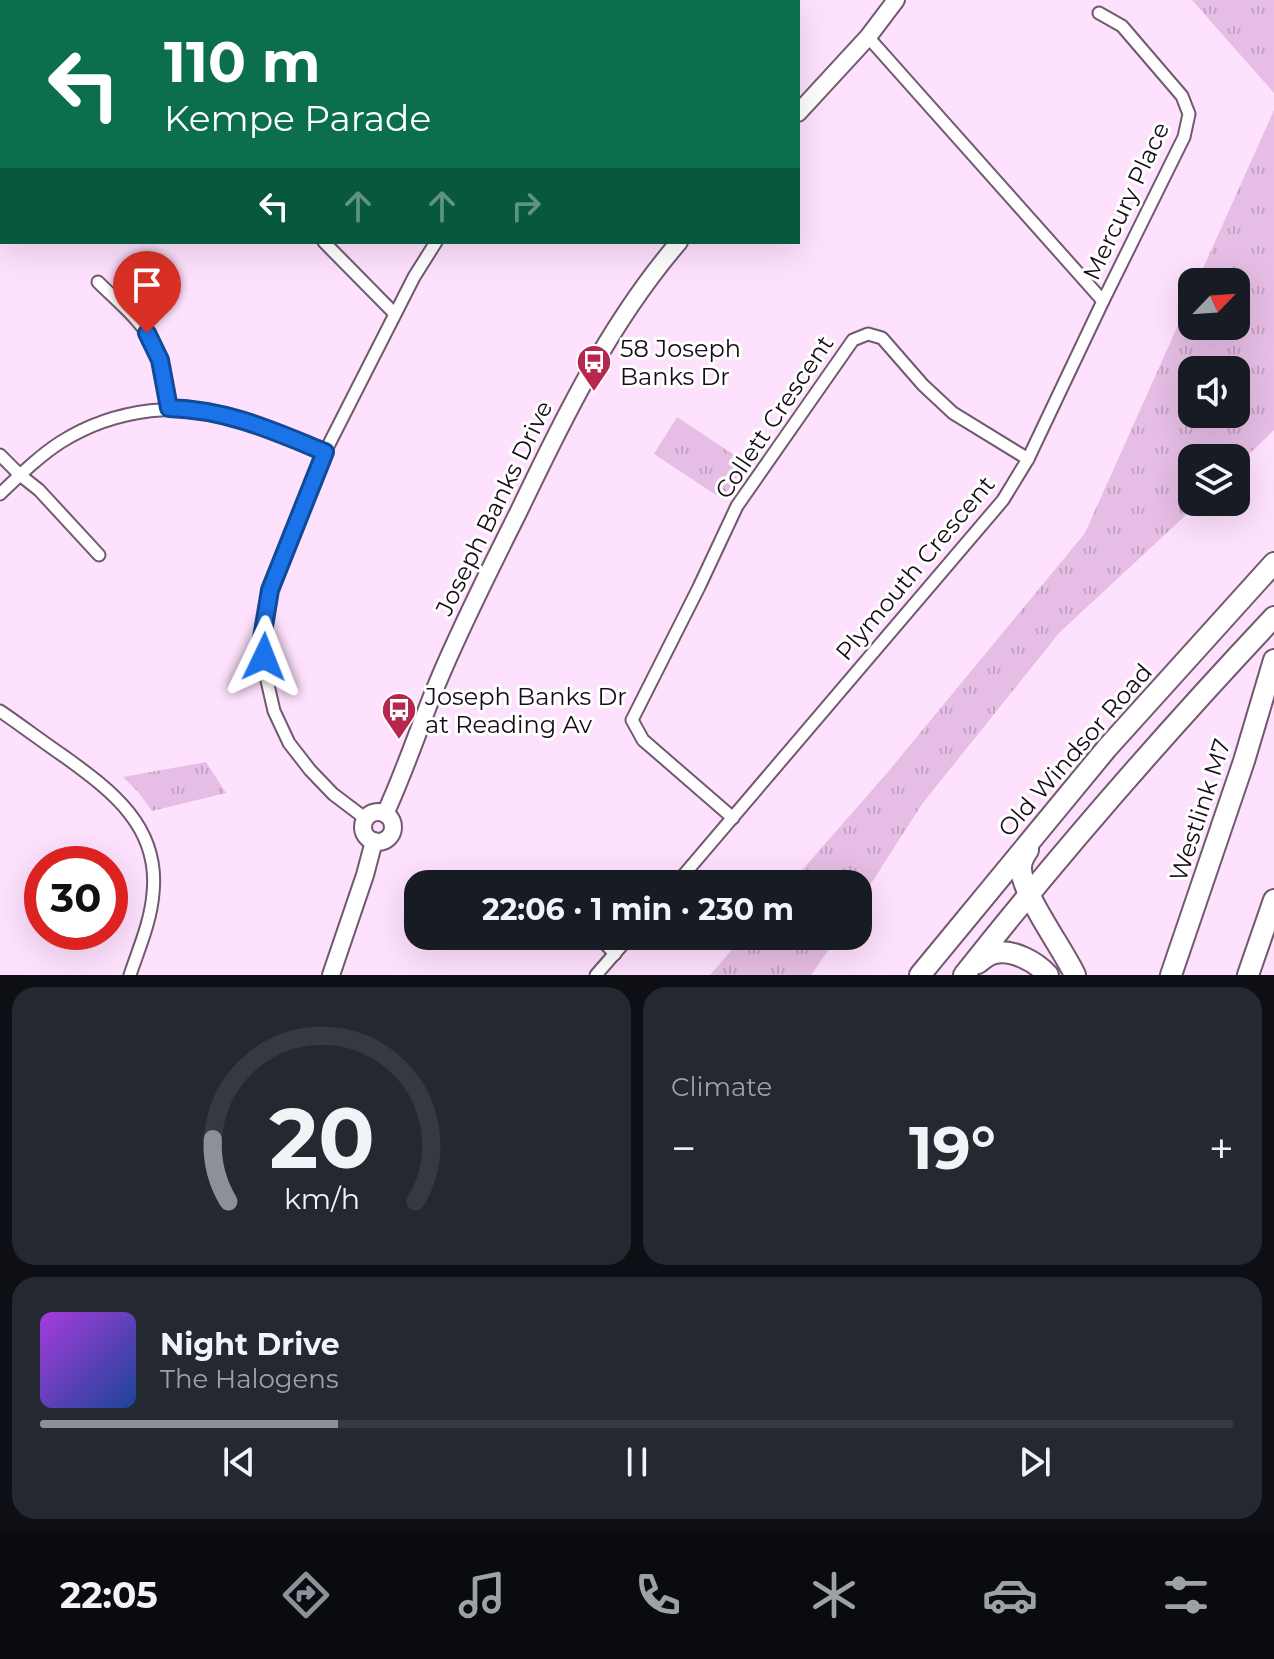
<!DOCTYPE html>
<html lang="en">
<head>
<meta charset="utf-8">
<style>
  :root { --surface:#171b24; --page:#242831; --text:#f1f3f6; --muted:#9ea1a6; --line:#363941; --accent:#8c9099 }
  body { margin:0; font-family:Montserrat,sans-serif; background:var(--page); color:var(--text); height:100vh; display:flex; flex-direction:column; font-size:30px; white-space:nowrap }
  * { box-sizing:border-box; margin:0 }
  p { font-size:26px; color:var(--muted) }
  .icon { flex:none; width:44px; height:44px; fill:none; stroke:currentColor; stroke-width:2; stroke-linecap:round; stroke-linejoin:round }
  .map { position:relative; height:975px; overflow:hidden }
  .drawer { display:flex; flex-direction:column; gap:12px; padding:12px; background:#0d0f14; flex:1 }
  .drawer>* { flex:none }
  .hud { position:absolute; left:0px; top:0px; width:800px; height:244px; box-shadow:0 8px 32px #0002; background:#0b6e4f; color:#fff; overflow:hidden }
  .needle { width:52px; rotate:65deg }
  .fabs { position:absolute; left:1178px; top:268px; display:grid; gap:16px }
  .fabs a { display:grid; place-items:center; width:72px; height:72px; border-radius:16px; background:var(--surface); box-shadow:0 8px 32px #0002; font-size:40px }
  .speed { position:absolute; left:24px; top:846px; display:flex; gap:16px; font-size:40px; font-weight:700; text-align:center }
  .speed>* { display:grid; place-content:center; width:104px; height:104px; border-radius:50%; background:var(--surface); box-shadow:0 8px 32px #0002; line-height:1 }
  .speed .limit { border:12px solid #d22; background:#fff; color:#111 }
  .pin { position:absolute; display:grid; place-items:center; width:68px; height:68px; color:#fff; margin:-82px -34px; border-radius:50% 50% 50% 0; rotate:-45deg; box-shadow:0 0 8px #0007 }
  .pin .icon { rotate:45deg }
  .me { position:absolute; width:88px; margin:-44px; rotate:2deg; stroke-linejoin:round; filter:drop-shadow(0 0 6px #0008) }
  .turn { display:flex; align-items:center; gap:28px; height:168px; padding:0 32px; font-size:36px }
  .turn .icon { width:104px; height:104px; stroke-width:2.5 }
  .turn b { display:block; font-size:56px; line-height:68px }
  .lanes { display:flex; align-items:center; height:76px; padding:0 32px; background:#0003; justify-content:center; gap:40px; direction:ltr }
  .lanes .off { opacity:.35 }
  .big { font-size:60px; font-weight:700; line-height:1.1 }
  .drawer .tile { flex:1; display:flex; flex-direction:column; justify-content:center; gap:12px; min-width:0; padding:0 28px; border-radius:24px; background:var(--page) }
  .drawer .dial { align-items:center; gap:0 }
  .dial svg { height:208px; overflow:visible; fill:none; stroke:var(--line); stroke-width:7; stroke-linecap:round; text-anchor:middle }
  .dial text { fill:var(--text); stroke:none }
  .song { display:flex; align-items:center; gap:24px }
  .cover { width:96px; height:96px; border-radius:12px; background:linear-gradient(135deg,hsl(280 70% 55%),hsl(220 70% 35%)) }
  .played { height:8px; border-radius:4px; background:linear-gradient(90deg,var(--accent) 25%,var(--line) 25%) }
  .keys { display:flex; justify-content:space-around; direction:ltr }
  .heat { display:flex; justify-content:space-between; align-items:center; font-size:44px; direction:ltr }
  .drawer .tiles { flex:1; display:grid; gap:12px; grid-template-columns:1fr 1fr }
  .tile:last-child { grid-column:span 2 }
  .trip { position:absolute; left:404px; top:870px; width:468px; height:80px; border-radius:24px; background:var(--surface); box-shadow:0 8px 32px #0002; font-weight:700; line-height:80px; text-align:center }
  .menu { display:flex; height:128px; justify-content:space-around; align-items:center; background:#090b0e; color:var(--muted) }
  .menu .icon { width:56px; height:56px }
  .menu .active { color:var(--accent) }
  .menu b { font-size:36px; color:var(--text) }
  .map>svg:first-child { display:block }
  .park { fill:url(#park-tufts); fill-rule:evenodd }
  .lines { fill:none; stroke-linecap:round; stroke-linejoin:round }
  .street-casing { stroke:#715971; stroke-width:15 }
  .secondary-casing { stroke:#715971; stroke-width:20 }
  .highway-casing { stroke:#715971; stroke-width:24 }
  .street { stroke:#fff; stroke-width:11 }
  .secondary { stroke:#fff; stroke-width:16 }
  .highway { stroke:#fff; stroke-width:20 }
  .route-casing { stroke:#114b97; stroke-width:20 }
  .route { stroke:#1a73e8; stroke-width:14 }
  .labels { text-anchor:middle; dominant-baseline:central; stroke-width:6; stroke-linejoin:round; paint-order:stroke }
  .street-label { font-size:24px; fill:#170d17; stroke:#fff }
  .poi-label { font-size:24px; fill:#170d17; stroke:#fff; text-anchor:start }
</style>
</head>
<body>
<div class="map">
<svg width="1274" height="975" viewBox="0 0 1274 975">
  <defs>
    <pattern id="park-tufts" width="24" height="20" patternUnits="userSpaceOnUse" patternTransform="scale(2)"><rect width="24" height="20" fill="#e6bde5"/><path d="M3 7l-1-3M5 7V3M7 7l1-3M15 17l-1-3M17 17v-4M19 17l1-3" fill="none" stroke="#c5a1c4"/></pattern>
  </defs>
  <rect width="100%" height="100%" fill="#fee1fd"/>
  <!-- park -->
  <g class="park">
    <path d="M1192 0H1274V93Z"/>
    <path d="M1274 110V430L1236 467V458H1192V502H1200L1059 633 922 804 858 904V884H790L887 773 1085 533 1192 294V326H1236V282H1197ZM1192 370H1236V414H1192Z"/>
    <path d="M677 417 746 463 722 499 654 454Z"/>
    <path d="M206 762 226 793 152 811 139 793 123 777Z"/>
    <path d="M744 936H838L811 975H710Z"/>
  </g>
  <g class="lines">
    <defs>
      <g id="street">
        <path d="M88 0 90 2"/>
        <path d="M295 0 298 2"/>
        <path d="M630 2 632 0"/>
        <path d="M868 37 1103 301"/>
        <path d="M0 131 2 128"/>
        <path d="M324 242 395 314"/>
        <path d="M98 282C119 303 145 323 157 351 165 369 166 389 169 408"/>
        <path d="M0 455 20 475 39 490 99 555"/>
        <path d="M0 494C19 476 39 456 61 442 115 408 184 400 245 420 272 429 298 441 325 452"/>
        <path d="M0 711C22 726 43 742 65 757 112 791 160 827 153 893 151 921 139 948 130 975"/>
        <path d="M733 818 643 740 632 720 699 587 737 506 853 340 868 334 882 338 923 385 953 413 1028 459"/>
        <path d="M366 819 333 794 310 770 289 743 274 711 266 676 262 638 270 590 325 452 414 277 436 242"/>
        <path d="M676 884 1003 500 1028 459 1103 301 1184 137 1189 114 1182 96 1122 26 1099 13"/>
        <path d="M598 936 615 954"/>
        <path d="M596 975 630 936"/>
      </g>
      <g id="secondary">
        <path d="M798 113 868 37 896 0"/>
        <circle cx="378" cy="827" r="15"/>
        <path d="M385 814C405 771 419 727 437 684 461 626 490 569 518 513 563 419 610 322 679 242"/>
        <path d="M331 975 365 875 374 841"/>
      </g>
      <g id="highway">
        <path d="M1028 850C1025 855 1021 860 1021 867 1020 891 1063 949 1075 975"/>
        <path d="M978 963C983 959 988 954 995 953 1013 949 1036 962 1048 975"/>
        <path d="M920 975 1107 748 1274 563"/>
        <path d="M964 975C1062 851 1166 732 1274 617"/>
        <path d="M1171 975 1244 761 1274 660"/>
        <path d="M1248 975 1274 900"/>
      </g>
    </defs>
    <!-- street casing -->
    <use href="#street" class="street-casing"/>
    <!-- secondary casing -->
    <use href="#secondary" class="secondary-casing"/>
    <!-- highway casing -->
    <use href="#highway" class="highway-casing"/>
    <!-- street -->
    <use href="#street" class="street"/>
    <!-- secondary -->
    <use href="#secondary" class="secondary"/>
    <!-- highway -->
    <use href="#highway" class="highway"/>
  </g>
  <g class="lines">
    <defs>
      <path id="route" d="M147 333 160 360 169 408C228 410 271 430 325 452L270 590 262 638 264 657"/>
    </defs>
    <!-- route casing -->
    <use href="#route" class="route-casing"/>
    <!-- route -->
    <use href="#route" class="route"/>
  </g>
  <!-- icons -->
  <defs>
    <symbol id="bus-pin" viewBox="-11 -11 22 30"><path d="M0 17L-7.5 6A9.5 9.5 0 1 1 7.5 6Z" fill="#b7264d" stroke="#fff"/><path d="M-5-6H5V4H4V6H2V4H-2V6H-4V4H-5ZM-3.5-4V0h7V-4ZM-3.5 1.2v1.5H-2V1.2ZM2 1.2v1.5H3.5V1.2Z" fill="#fff"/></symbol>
  </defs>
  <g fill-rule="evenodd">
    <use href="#bus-pin" x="574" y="342" width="40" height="54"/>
    <use href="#bus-pin" x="379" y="690" width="40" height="54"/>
  </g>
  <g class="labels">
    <!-- street labels -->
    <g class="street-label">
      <text transform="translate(1126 201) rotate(-65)">Mercury Place</text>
      <text transform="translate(774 417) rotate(-56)">Collett Crescent</text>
      <text transform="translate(494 508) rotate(-64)">Joseph Banks Drive</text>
      <text transform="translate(915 568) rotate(-50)">Plymouth Crescent</text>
      <text transform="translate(1075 750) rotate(-49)">Old Windsor Road</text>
      <text transform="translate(1200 810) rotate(-72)">Westlink M7</text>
    </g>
    <!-- poi labels -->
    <g class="poi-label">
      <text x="620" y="348">58 Joseph<tspan x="620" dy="28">Banks Dr</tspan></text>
      <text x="425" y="696">Joseph Banks Dr<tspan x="425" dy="28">at Reading Av</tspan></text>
    </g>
  </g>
</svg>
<div class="fabs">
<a><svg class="needle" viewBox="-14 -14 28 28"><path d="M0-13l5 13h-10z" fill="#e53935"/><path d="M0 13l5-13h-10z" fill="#9ea1a6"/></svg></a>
<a><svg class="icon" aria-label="sound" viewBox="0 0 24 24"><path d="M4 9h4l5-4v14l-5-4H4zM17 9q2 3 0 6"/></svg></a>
<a><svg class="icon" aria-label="layers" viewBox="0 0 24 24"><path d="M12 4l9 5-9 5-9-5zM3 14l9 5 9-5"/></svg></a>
</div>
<div class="speed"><div class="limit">30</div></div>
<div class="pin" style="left:147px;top:333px;background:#d93025"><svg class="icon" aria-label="arrive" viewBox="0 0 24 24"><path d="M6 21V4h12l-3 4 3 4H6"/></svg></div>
<svg class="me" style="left:264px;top:657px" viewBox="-20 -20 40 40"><path d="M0-17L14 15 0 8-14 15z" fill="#1a73e8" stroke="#fff" stroke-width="4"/></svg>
<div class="trip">22:06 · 1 min · 230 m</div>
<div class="hud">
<div class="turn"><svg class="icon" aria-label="left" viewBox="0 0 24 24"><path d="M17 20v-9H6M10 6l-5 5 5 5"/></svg><div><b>110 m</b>Kempe Parade</div></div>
<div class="lanes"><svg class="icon" aria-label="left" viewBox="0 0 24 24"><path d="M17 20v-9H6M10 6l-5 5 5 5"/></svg><svg class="icon off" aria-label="ahead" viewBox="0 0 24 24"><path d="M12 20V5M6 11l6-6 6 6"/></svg><svg class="icon off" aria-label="ahead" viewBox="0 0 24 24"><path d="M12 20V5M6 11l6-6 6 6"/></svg><svg class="icon off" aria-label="right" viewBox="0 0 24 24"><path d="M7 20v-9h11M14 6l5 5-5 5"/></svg></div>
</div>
</div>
<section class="drawer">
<div class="tiles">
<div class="tile dial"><svg viewBox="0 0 100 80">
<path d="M14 69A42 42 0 1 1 86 69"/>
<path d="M14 69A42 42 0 0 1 8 45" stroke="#8c9099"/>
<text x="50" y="56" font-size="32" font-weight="700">20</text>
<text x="50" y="72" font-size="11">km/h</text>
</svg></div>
<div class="tile"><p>Climate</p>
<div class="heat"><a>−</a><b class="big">19°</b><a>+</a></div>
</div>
<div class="tile">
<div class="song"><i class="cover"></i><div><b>Night Drive</b><p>The Halogens</p></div></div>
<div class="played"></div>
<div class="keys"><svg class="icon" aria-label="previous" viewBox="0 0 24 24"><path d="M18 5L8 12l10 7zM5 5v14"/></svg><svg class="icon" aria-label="pause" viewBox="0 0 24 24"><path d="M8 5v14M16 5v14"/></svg><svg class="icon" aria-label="next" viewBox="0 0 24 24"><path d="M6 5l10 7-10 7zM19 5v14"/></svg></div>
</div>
</div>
</section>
<nav class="menu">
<b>22:05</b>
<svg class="icon active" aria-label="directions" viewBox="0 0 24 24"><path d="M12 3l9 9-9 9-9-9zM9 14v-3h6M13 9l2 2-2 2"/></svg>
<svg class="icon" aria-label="music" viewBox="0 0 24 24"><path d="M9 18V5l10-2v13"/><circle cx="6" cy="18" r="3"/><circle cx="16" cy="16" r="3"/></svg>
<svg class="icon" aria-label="phone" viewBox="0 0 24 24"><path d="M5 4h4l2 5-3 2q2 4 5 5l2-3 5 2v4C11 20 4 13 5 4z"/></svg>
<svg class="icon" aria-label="climate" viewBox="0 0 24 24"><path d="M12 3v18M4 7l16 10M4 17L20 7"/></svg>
<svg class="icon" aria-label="car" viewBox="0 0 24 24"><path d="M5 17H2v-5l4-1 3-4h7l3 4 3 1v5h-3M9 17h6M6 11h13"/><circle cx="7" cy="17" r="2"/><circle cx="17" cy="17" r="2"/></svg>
<svg class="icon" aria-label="filters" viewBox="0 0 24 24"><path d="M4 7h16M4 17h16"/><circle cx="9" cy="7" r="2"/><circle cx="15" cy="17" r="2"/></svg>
</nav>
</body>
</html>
